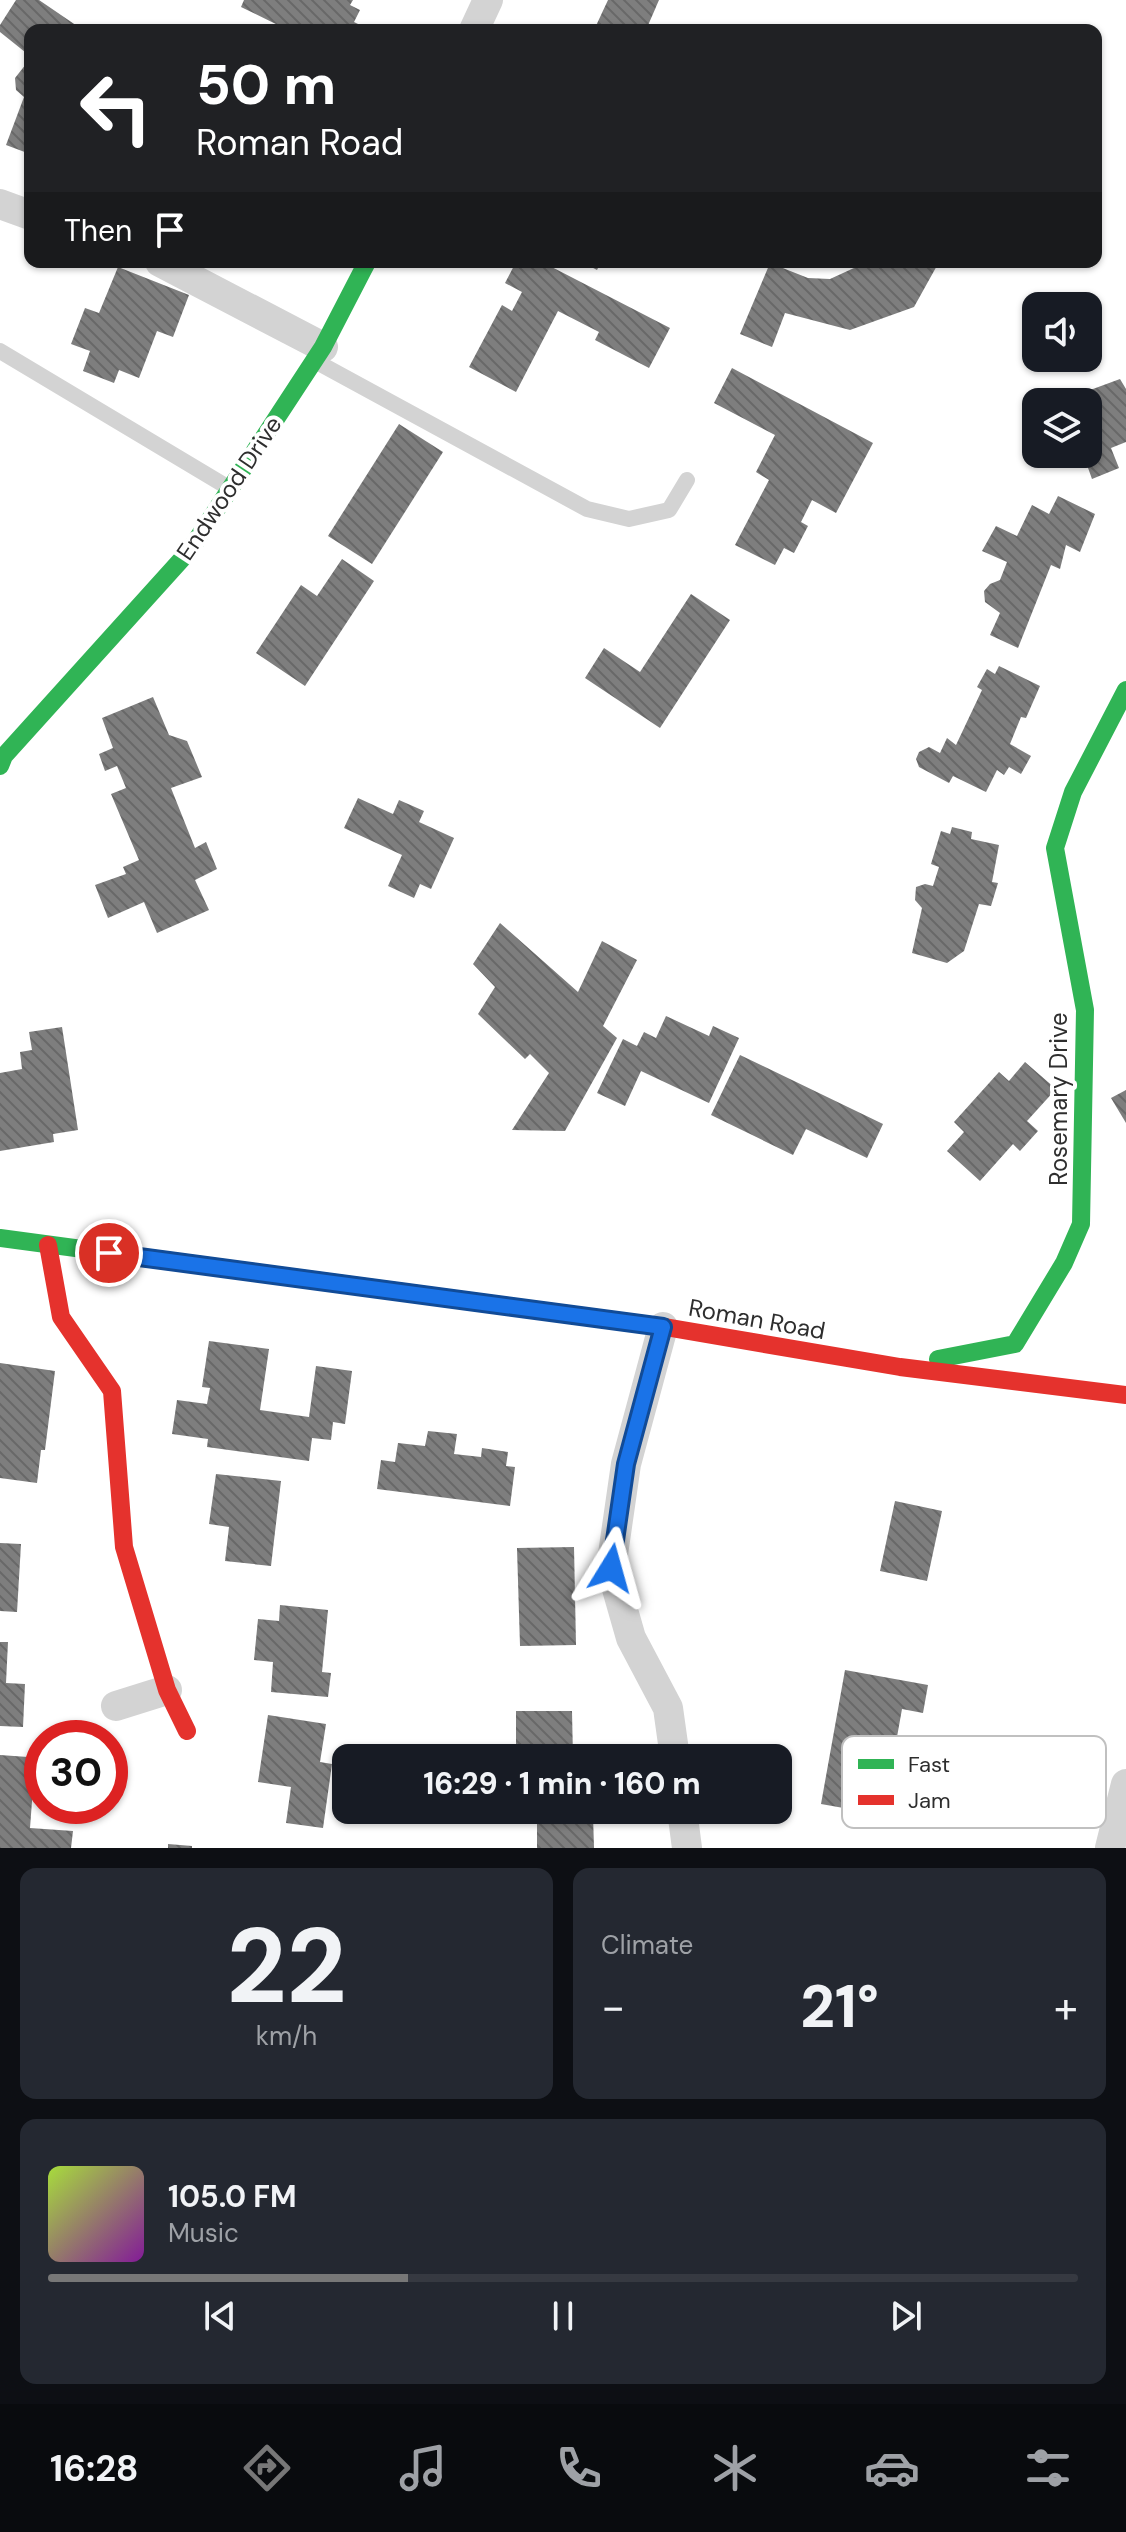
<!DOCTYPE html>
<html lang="en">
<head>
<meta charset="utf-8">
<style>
  :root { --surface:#171b24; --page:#242831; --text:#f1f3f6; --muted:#9ea1a6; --line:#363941; --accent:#777 }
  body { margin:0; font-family:"DM Sans",sans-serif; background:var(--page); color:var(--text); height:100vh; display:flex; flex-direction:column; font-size:30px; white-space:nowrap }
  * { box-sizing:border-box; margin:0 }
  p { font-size:26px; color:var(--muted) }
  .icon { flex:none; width:44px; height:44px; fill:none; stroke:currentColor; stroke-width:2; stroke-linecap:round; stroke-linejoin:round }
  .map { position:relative; height:1848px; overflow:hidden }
  .side { display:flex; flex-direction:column; gap:20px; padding:20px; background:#0d0f14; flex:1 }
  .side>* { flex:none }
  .guide { position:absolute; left:24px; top:24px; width:1078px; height:244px; border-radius:16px; box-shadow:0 2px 6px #0004; background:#202124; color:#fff; overflow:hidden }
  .fabs { position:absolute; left:1022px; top:292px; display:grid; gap:16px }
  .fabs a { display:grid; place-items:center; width:80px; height:80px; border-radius:16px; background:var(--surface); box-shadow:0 2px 6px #0004; font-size:40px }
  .speed { position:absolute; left:24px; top:1720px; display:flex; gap:16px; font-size:40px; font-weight:700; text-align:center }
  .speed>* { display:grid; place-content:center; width:104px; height:104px; border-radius:50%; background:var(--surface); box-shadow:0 2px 6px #0004; line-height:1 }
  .speed .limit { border:12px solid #d22; background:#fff; color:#111 }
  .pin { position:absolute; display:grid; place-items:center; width:68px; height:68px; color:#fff; margin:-34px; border:4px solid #fff; border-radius:50%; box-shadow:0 2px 8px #0007 }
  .me { position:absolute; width:88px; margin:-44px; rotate:8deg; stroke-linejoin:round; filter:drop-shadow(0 0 6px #0008) }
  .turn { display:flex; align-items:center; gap:28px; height:168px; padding:0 40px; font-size:36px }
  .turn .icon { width:104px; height:104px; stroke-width:2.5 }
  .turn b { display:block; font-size:56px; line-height:68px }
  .then { display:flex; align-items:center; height:76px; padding:0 40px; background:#0003; gap:16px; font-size:30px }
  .big { font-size:60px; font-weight:800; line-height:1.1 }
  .side .card { flex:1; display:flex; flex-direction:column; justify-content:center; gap:12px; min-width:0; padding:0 28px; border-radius:16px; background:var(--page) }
  .side .dial { align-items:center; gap:0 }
  .dial b { font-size:104px; line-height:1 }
  .song { display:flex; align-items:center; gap:24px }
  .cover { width:96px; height:96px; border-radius:12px; background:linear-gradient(135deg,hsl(80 70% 55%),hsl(290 70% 35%)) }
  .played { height:8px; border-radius:4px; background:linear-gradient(90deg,var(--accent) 35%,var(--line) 35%) }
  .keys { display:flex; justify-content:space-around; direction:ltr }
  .heat { display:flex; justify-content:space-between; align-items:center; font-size:44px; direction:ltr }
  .side .tiles { flex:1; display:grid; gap:20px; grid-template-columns:1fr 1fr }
  .card:last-child { grid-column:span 2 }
  .trip { position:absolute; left:332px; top:1744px; width:460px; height:80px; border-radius:16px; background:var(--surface); box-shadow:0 2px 6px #0004; font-weight:800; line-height:80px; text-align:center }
  .tab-bar { display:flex; height:128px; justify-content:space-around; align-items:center; background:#090b0e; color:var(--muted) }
  .tab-bar .icon { width:56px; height:56px }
  .tab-bar .on { color:var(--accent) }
  .tab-bar b { font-size:36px; color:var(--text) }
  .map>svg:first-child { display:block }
  .building { fill:url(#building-back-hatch) }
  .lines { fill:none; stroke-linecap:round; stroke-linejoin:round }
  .lane { stroke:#d3d3d3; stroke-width:16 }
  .street { stroke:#d3d3d3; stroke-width:30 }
  .fast { stroke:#30b455; stroke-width:18 }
  .jam { stroke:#e5322d; stroke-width:18 }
  .route-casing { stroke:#114b97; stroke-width:20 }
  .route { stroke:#1a73e8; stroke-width:14 }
  .labels { text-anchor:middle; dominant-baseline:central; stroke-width:8; stroke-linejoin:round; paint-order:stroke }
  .street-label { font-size:24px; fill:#2e2e2e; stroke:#fff }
  .key { fill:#fff; stroke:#c0c0c0; stroke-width:2 }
  .key-label { font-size:22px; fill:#2e2e2e }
</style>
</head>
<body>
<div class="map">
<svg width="1126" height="1848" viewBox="0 0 1126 1848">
  <defs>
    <pattern id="building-back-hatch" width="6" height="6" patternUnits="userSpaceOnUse" patternTransform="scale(2)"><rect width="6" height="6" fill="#7e7e7e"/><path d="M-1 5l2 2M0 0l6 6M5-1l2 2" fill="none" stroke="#686868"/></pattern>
  </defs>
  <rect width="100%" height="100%" fill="#fff"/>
  <!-- building -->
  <g class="building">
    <path d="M16 0H39L83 30H30V56L0 32V25Z"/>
    <path d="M244 0H353L350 5 360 10 354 22 370 30H288L241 7Z"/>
    <path d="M608 0H659L646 30H594Z"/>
    <path d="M30 59V154L6 145 24 97 16 90 15 78Z"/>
    <path d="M516 262H542L670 328 649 368 595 340 599 332 558 311 516 392 469 367 502 305 512 311 522 292 505 283Z"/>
    <path d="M582 262H601L597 270Z"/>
    <path d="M867 262H939L914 307 850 330 785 313 772 347 740 334 770 263 808 278 830 279Z"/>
    <path d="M118 267 189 295 173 337 157 331 139 378 119 370 114 383 83 371 90 351 71 344 85 308 99 313Z"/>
    <path d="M732 368 873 443 836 513 812 500 801 522 808 526 794 553 784 548 775 565 735 545 769 480 756 472 775 435 714 403Z"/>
    <path d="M1120 379 1126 389V442L1111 448 1119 468 1092 479 1083 454H1088V402H1064L1063 400Z"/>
    <path d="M399 424 443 452 372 564 328 536Z"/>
    <path d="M1058 496 1095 514 1080 552 1066 545 1060 569 1051 565 1018 648 990 635 1000 613 985 602 984 591 990 584 1000 580 1007 562 982 551 996 526 1017 536 1032 505 1049 514Z"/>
    <path d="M342 559 374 581 305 686 256 653 301 585 317 596Z"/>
    <path d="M691 594 730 620 660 728 585 678 604 648 640 672Z"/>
    <path d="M999 666 1040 686 1026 718 1021 717 1010 744 1031 756 1021 774 1009 767 1004 775 997 770 986 792 953 776 949 783 919 767 916 759 919 752 929 747 940 753 947 738 956 745 982 690 977 687 987 669 995 674Z"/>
    <path d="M153 697 169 735 187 741 202 777 171 788 195 848 206 842 217 869 195 880 209 910 157 933 144 902 108 918 95 885 126 874 123 867 139 860 111 794 126 788 117 766 105 771 99 754 113 748 102 718Z"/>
    <path d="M358 798 393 814 399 800 424 811 419 822 454 838 431 889 420 884 414 898 388 886 402 855 344 828Z"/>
    <path d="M952 827 972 832 971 839 999 845 992 882 998 883 991 906 979 904 964 951 947 963 912 953 922 908 915 900 916 887 925 884 933 886 939 867 931 864 941 831 950 834Z"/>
    <path d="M500 923 578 992 602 941 637 960 603 1026 617 1038 565 1131 512 1130 549 1073 530 1054 525 1059 478 1014 495 987 473 964Z"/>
    <path d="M666 1016 709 1036 713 1026 739 1038 709 1103 641 1071 625 1106 597 1093 623 1039 637 1046 644 1032 656 1038Z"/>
    <path d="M62 1027 78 1130 53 1134 54 1142 0 1151V1073L22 1069 20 1052 32 1050 29 1032Z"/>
    <path d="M740 1055 883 1124 867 1158 806 1129 793 1155 711 1115Z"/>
    <path d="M1025 1062 1056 1089 1027 1121 1038 1131 1020 1151 1013 1144 980 1181 947 1151 964 1132 954 1122 999 1072 1009 1081Z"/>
    <path d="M1126 1090V1123L1111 1098Z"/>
    <path d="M209 1341 269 1349 260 1410 309 1417 316 1366 352 1371 345 1424 333 1422 331 1440 312 1438 309 1461 207 1447 208 1439 172 1434 177 1400 207 1404 210 1388 202 1387Z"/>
    <path d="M0 1363 55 1371 45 1450H41L37 1483 0 1478Z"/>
    <path d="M428 1431 457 1434 454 1454 481 1457 482 1448 508 1452 506 1466 515 1467 510 1506 377 1489 381 1460 395 1462 398 1443 425 1446Z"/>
    <path d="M216 1474 281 1481 271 1566 225 1561 229 1527 209 1524Z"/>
    <path d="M895 1501 942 1511 927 1581 880 1571Z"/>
    <path d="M0 1543 21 1544 17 1612 0 1611Z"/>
    <path d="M574 1547 576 1645 520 1646 517 1548Z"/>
    <path d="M280 1605 328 1610 322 1672 331 1673 328 1697 271 1692 273 1662 254 1660 258 1619 279 1621Z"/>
    <path d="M0 1642H8L6 1683 25 1684 23 1727 0 1726Z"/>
    <path d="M845 1670 928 1685 923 1713 902 1709 883 1815 821 1804Z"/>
    <path d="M516 1711H572L573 1758H516Z"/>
    <path d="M268 1715 326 1724 320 1762 332 1764 323 1828 286 1823 291 1787 258 1782Z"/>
    <path d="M0 1755 42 1758V1788H33L30 1828 73 1831 71 1848H0Z"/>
    <path d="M537 1815H593L594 1848H537Z"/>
    <path d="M168 1844 192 1846V1848H168Z"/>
  </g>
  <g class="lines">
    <!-- lane -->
    <g class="lane">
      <path d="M0 351 229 488"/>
      <path d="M315 361 587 509 629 519 669 510 687 480"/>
    </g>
    <!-- street -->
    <g class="street">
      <path d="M474 30 488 0"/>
      <path d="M0 204 30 215"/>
      <path d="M160 262 323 347"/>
      <path d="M663 1327 626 1464 611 1568 631 1638 668 1708 675 1758"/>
      <path d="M116 1706 167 1690"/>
      <path d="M682 1810 687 1848"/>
      <path d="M1110 1848 1126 1784"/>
    </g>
    <!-- fast -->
    <g class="fast">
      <path d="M0 766 4 756 190 550 323 347 367 262"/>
      <path d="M0 1238 665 1327"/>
      <path d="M938 1359 1015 1344 1064 1263 1081 1224 1085 1010 1055 848 1073 792 1126 690"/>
    </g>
    <!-- jam -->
    <g class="jam">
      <path d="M48 1245 61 1317 112 1391 124 1547 167 1690 187 1731"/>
      <path d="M665 1327 900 1367 1126 1395"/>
    </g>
  </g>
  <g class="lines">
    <defs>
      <path id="route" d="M109 1253 663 1327 626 1464 611 1568"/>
    </defs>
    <!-- route casing -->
    <use href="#route" class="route-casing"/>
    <!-- route -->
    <use href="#route" class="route"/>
  </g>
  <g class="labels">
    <!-- street labels -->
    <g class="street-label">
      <text transform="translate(229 488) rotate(-56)">Endwood Drive</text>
      <text transform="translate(1058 1099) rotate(-90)">Rosemary Drive</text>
      <text transform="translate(757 1319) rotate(10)">Roman Road</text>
    </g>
  </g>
  <!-- legend -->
  <rect x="842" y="1736" width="264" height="92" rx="12" class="key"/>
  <rect x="858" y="1759" width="36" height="10" fill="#30b455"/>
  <rect x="858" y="1795" width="36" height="10" fill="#e5322d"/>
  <g class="key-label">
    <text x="908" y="1772">Fast</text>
    <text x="908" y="1808">Jam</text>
  </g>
</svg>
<div class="fabs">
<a><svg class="icon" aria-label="sound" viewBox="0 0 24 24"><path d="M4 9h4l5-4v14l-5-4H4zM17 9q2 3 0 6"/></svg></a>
<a><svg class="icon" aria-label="layers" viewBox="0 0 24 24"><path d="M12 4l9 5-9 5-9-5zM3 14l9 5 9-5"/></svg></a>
</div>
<div class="speed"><div class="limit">30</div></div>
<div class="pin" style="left:109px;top:1253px;background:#d93025"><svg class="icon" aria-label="arrive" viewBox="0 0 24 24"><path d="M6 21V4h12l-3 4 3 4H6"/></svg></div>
<svg class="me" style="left:611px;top:1568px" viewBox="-20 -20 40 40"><path d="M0-17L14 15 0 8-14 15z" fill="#1a73e8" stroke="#fff" stroke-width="4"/></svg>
<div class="trip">16:29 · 1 min · 160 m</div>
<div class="guide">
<div class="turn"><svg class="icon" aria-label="left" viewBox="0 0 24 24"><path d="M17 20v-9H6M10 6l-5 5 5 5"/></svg><div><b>50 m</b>Roman Road</div></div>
<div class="then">Then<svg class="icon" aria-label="arrive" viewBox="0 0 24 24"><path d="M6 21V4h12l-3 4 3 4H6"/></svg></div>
</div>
</div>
<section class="side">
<div class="tiles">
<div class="card dial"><b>22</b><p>km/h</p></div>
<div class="card"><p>Climate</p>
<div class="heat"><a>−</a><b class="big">21°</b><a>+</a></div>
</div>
<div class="card">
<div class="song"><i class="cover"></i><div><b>105.0 FM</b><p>Music</p></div></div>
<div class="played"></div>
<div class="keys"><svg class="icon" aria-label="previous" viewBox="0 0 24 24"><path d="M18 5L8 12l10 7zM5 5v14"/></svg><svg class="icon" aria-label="pause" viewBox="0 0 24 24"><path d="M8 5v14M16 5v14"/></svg><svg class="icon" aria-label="next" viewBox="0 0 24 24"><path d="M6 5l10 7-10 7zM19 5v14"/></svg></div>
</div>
</div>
</section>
<nav class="tab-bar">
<b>16:28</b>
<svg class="icon on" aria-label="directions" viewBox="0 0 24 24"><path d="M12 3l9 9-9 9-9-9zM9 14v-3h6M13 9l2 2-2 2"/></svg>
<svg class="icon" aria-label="music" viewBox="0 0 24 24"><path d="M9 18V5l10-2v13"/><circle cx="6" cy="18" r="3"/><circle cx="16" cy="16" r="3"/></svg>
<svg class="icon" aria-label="phone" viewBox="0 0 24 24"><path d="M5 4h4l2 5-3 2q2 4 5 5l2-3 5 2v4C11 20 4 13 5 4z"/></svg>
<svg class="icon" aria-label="climate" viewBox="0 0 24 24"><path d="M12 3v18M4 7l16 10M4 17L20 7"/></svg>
<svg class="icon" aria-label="car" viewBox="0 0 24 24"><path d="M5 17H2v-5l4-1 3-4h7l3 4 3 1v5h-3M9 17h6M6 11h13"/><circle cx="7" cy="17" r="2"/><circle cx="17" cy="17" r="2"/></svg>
<svg class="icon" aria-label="filters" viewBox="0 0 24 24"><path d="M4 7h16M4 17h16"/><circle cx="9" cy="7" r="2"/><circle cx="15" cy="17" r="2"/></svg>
</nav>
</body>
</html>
